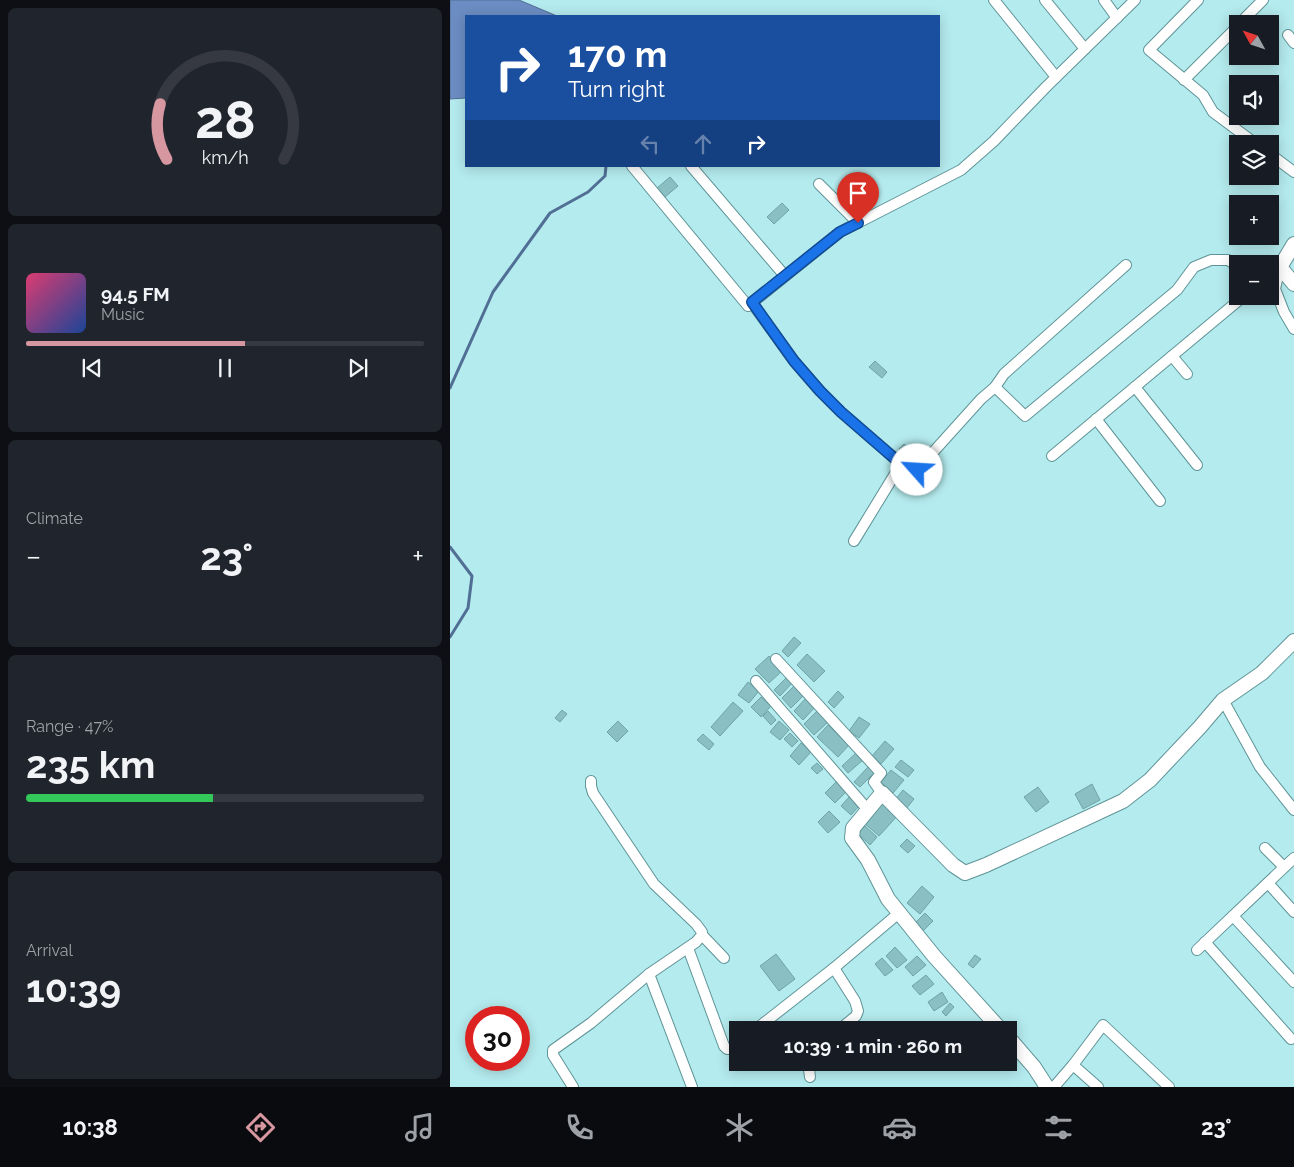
<!DOCTYPE html>
<html lang="en">
<head>
<meta charset="utf-8">
<style>
  :root { --surface:#171b24; --page:#20242c; --text:#f1f3f6; --muted:#9ea1a6; --line:#363941; --accent:#d797a0 }
  body { margin:0; font-family:Raleway,sans-serif; background:var(--page); color:var(--text); height:100vh; display:flex; flex-direction:column; font-size:19px; white-space:nowrap }
  * { box-sizing:border-box; margin:0 }
  p { font-size:16px; color:var(--muted) }
  .icon { flex:none; width:28px; height:28px; fill:none; stroke:currentColor; stroke-width:2; stroke-linecap:round; stroke-linejoin:round }
  .map { position:relative; flex:1; overflow:hidden }
  .side { display:flex; flex-direction:column; gap:8px; padding:8px; background:#0d0f14; width:450px }
  .side>* { flex:none }
  .top-card { position:absolute; left:15px; top:15px; width:475px; height:152px; border-radius:0px; box-shadow:0 2px 12px #0003; background:#1a4fa0; color:#fff; overflow:hidden }
  .needle { width:32px; rotate:310deg }
  .tools { position:absolute; left:779px; top:15px; display:grid; gap:10px }
  .tools a { display:grid; place-items:center; width:50px; height:50px; border-radius:0px; background:var(--surface); box-shadow:0 2px 12px #0003; font-size:25px }
  .speed { position:absolute; left:15px; top:1006px; display:flex; gap:10px; font-size:25px; font-weight:700; text-align:center }
  .speed>* { display:grid; place-content:center; width:65px; height:65px; border-radius:50%; background:var(--surface); box-shadow:0 2px 12px #0003; line-height:1 }
  .speed .limit { border:8px solid #d22; background:#fff; color:#111 }
  .pin { position:absolute; display:grid; place-items:center; width:42px; height:42px; color:#fff; margin:-51px -21px; border-radius:50% 50% 50% 0; rotate:-45deg; box-shadow:0 0 5px #0007 }
  .pin .icon { rotate:45deg }
  .me { position:absolute; width:55px; margin:-28px; rotate:296deg; stroke-linejoin:round; filter:drop-shadow(0 0 4px #0008) }
  .turn { display:flex; align-items:center; gap:18px; height:105px; padding:0 20px; font-size:22px }
  .turn .icon { width:65px; height:65px; stroke-width:2.5 }
  .turn b { display:block; font-size:35px; line-height:42px }
  .lanes { display:flex; align-items:center; height:48px; padding:0 20px; background:#0003; justify-content:center; gap:25px; direction:ltr }
  .lanes .off { opacity:.35 }
  .big { font-size:38px; font-weight:700; line-height:1.1 }
  .side .tile { flex:1; display:flex; flex-direction:column; justify-content:center; gap:8px; min-width:0; padding:0 18px; border-radius:8px; background:var(--page) }
  .side .dial { align-items:center; gap:0 }
  .dial svg { height:130px; overflow:visible; fill:none; stroke:var(--line); stroke-width:7; stroke-linecap:round; text-anchor:middle }
  .dial text { fill:var(--text); stroke:none }
  .song { display:flex; align-items:center; gap:15px }
  .cover { width:60px; height:60px; border-radius:8px; background:linear-gradient(135deg,hsl(340 70% 55%),hsl(220 70% 35%)) }
  .played { height:5px; border-radius:2px; background:linear-gradient(90deg,var(--accent) 55%,var(--line) 55%) }
  .keys { display:flex; justify-content:space-around; direction:ltr }
  .heat { display:flex; justify-content:space-between; align-items:center; font-size:28px; direction:ltr }
  .charge { height:8px; border-radius:4px; background:linear-gradient(90deg,#34c759 47%,var(--line) 0) }
  .trip { position:absolute; left:279px; top:1021px; width:288px; height:50px; border-radius:0px; background:var(--surface); box-shadow:0 2px 12px #0003; font-weight:700; line-height:50px; text-align:center }
  .tab-bar { display:flex; height:80px; justify-content:space-around; align-items:center; background:#090b0e; color:var(--muted) }
  .tab-bar .icon { width:35px; height:35px }
  .tab-bar .active { color:var(--accent) }
  .tab-bar b { font-size:22px; color:var(--text) }
  main { display:flex; flex:1; min-height:0 }
  .map>svg:first-child { display:block }
  .water { fill:#6c8dc3; stroke:#516f95 }
  .lines { fill:none; stroke-linecap:round; stroke-linejoin:round }
  .stream { stroke:#516f95; stroke-width:3 }
  .building { fill:#8ac0c3; stroke:#70a4a7 }
  .street-casing { stroke:#5f9497; stroke-width:12 }
  .secondary-casing { stroke:#5f9497; stroke-width:16 }
  .street { stroke:#fff; stroke-width:10 }
  .secondary { stroke:#fff; stroke-width:14 }
  .route-casing { stroke:#114b97; stroke-width:12 }
  .route { stroke:#1a73e8; stroke-width:9 }
</style>
</head>
<body>
<main>
<section class="side">
<div class="tile dial"><svg viewBox="0 0 100 80">
<path d="M14 69A42 42 0 1 1 86 69"/>
<path d="M14 69A42 42 0 0 1 10 35" stroke="#d797a0"/>
<text x="50" y="56" font-size="32" font-weight="700">28</text>
<text x="50" y="72" font-size="11">km/h</text>
</svg></div>
<div class="tile">
<div class="song"><i class="cover"></i><div><b>94.5 FM</b><p>Music</p></div></div>
<div class="played"></div>
<div class="keys"><svg class="icon" aria-label="previous" viewBox="0 0 24 24"><path d="M18 5L8 12l10 7zM5 5v14"/></svg><svg class="icon" aria-label="pause" viewBox="0 0 24 24"><path d="M8 5v14M16 5v14"/></svg><svg class="icon" aria-label="next" viewBox="0 0 24 24"><path d="M6 5l10 7-10 7zM19 5v14"/></svg></div>
</div>
<div class="tile"><p>Climate</p>
<div class="heat"><a>−</a><b class="big">23°</b><a>+</a></div>
</div>
<div class="tile"><p>Range · 47%</p><b class="big">235 km</b><div class="charge"></div></div>
<div class="tile"><p>Arrival</p><b class="big">10:39</b></div>
</section>
<div class="map">
<svg width="844" height="1087" viewBox="0 0 844 1087">
  <rect width="100%" height="100%" fill="#b4ebee"/>
  <!-- water -->
  <path class="water" d="M0 0H69L107 16H16V98L0 99Z"/>
  <g class="lines">
    <!-- stream -->
    <g class="stream">
      <path d="M0 388 43 292 100 213 138 192 155 176 156 166"/>
      <path d="M0 547 22 576 18 608 0 637"/>
    </g>
  </g>
  <!-- building -->
  <g class="building">
    <path d="M220 177 228 186 215 197 207 188Z"/>
    <path d="M332 203 339 210 324 224 317 217Z"/>
    <path d="M425 361 437 372 432 378 419 367Z"/>
    <path d="M454 444 461 450 456 455 449 449Z"/>
    <path d="M344 637 351 643 338 657 332 651Z"/>
    <path d="M357 654 375 671 364 682 347 665Z"/>
    <path d="M319 656 333 670 319 683 305 669Z"/>
    <path d="M338 676 344 681 330 696 324 690Z"/>
    <path d="M298 682 309 691 299 703 288 695Z"/>
    <path d="M345 685 354 695 341 708 332 698Z"/>
    <path d="M388 691 394 697 384 708 378 702Z"/>
    <path d="M311 697 321 706 311 717 301 707Z"/>
    <path d="M357 697 367 705 353 720 344 711Z"/>
    <path d="M283 702 293 711 270 736 261 727Z"/>
    <path d="M112 710 117 714 110 722 105 718Z"/>
    <path d="M318 711 326 720 321 725 313 716Z"/>
    <path d="M367 711 378 722 364 735 354 724Z"/>
    <path d="M409 717 420 724 409 738 399 731Z"/>
    <path d="M168 721 178 731 167 742 157 732Z"/>
    <path d="M329 721 339 730 330 740 320 732Z"/>
    <path d="M378 725 399 745 388 757 367 737Z"/>
    <path d="M340 733 348 741 342 747 334 739Z"/>
    <path d="M253 734 264 744 259 750 247 740Z"/>
    <path d="M435 741 444 749 431 764 422 756Z"/>
    <path d="M351 743 361 752 349 765 340 756Z"/>
    <path d="M406 753 413 760 398 773 392 766Z"/>
    <path d="M451 760 464 770 458 777 445 767Z"/>
    <path d="M367 763 373 769 367 774 361 768Z"/>
    <path d="M418 767 424 773 410 787 404 782Z"/>
    <path d="M441 770 454 780 443 793 431 782Z"/>
    <path d="M389 779 399 789 385 803 375 793Z"/>
    <path d="M642 784 650 800 633 809 625 794Z"/>
    <path d="M588 787 599 802 586 812 574 797Z"/>
    <path d="M453 790 464 799 456 809 445 800Z"/>
    <path d="M400 796 410 805 401 815 391 806Z"/>
    <path d="M433 801 449 814 429 836 414 823Z"/>
    <path d="M379 811 390 822 378 833 368 822Z"/>
    <path d="M415 826 427 837 420 845 408 834Z"/>
    <path d="M457 839 465 846 458 853 450 846Z"/>
    <path d="M472 886 484 897 470 914 457 903Z"/>
    <path d="M475 913 483 921 470 934 462 926Z"/>
    <path d="M445 947 457 960 447 968 436 956Z"/>
    <path d="M326 954 345 979 329 991 310 966Z"/>
    <path d="M525 955 531 959 523 968 518 964Z"/>
    <path d="M467 956 476 965 463 976 455 967Z"/>
    <path d="M432 958 443 970 435 976 425 964Z"/>
    <path d="M476 975 484 984 470 995 462 986Z"/>
    <path d="M492 992 498 1002 484 1011 478 1002Z"/>
    <path d="M500 1003 504 1007 496 1016 492 1012Z"/>
  </g>
  <g class="lines">
    <defs>
      <g id="street">
        <path d="M544 0 606 77"/>
        <path d="M595 0 635 49"/>
        <path d="M654 0 667 18"/>
        <path d="M748 0 699 50 753 95 763 112 806 144"/>
        <path d="M789 24 813 0"/>
        <path d="M838 35 844 43"/>
        <path d="M734 80 788 26"/>
        <path d="M820 154 844 172"/>
        <path d="M182 166 298 306 390 232 511 170 544 141 596 87 685 0"/>
        <path d="M241 166 335 276"/>
        <path d="M369 184 408 223"/>
        <path d="M830 267 825 289 834 312 844 329"/>
        <path d="M302 303 344 361 370 391 391 412 451 464 467 470 531 399 545 387 554 374 676 265"/>
        <path d="M722 356 737 374"/>
        <path d="M545 387 575 416 727 290 744 267 761 260H778L788 266"/>
        <path d="M685 387 747 465"/>
        <path d="M646 419 710 501"/>
        <path d="M602 456 794 296"/>
        <path d="M404 541 451 464"/>
        <path d="M326 659 431 773 424 782 432 793"/>
        <path d="M306 681 418 810"/>
        <path d="M773 700 810 767 844 810"/>
        <path d="M815 848 834 867"/>
        <path d="M818 883 844 912"/>
        <path d="M783 916 844 982"/>
        <path d="M252 935 274 958"/>
        <path d="M755 942 841 1039"/>
        <path d="M238 948 274 1046 277 1049H281L288 1043"/>
        <path d="M747 950 844 858"/>
        <path d="M384 968 405 1001 408 1011 406 1016 389 1030"/>
        <path d="M199 974 242 1087"/>
        <path d="M305 1030 384 968 449 913"/>
        <path d="M358 1062 360 1077"/>
        <path d="M623 1065 648 1087"/>
        <path d="M123 1087 103 1055V1050L141 1023 199 974 246 942 252 935V932L246 924 204 884 143 793 141 786V781"/>
        <path d="M604 1087 623 1065 653 1025 719 1087"/>
      </g>
      <g id="secondary">
        <path d="M844 244 830 267 844 284"/>
        <path d="M551 1030 484 956 438 899 418 860 402 838 403 828 432 793 503 865 515 873 536 865 673 801 700 780 750 727 773 700 812 673 844 641"/>
        <path d="M558 1037 584 1067 597 1087"/>
      </g>
    </defs>
    <!-- street casing -->
    <use href="#street" class="street-casing"/>
    <!-- secondary casing -->
    <use href="#secondary" class="secondary-casing"/>
    <!-- street -->
    <use href="#street" class="street"/>
    <!-- secondary -->
    <use href="#secondary" class="secondary"/>
  </g>
  <g class="lines">
    <defs>
      <path id="route" d="M408 223 390 232 302 302 344 361 370 391 391 412 451 464 467 470"/>
    </defs>
    <!-- route casing -->
    <use href="#route" class="route-casing"/>
    <!-- route -->
    <use href="#route" class="route"/>
  </g>
</svg>
<div class="tools">
<a><svg class="needle" viewBox="-14 -14 28 28"><path d="M0-13l5 13h-10z" fill="#e53935"/><path d="M0 13l5-13h-10z" fill="#9ea1a6"/></svg></a>
<a><svg class="icon" aria-label="sound" viewBox="0 0 24 24"><path d="M4 9h4l5-4v14l-5-4H4zM17 9q2 3 0 6"/></svg></a>
<a><svg class="icon" aria-label="layers" viewBox="0 0 24 24"><path d="M12 4l9 5-9 5-9-5zM3 14l9 5 9-5"/></svg></a>
<a>+</a>
<a>−</a>
</div>
<div class="speed"><div class="limit">30</div></div>
<div class="pin" style="left:408px;top:223px;background:#d93025"><svg class="icon" aria-label="arrive" viewBox="0 0 24 24"><path d="M6 21V4h12l-3 4 3 4H6"/></svg></div>
<svg class="me" style="left:467px;top:470px" viewBox="-20 -20 40 40"><circle r="19" fill="#fff"/><path d="M0-13L10 11 0 6-10 11z" fill="#1a73e8"/></svg>
<div class="trip">10:39 · 1 min · 260 m</div>
<div class="top-card">
<div class="turn"><svg class="icon" aria-label="right" viewBox="0 0 24 24"><path d="M7 20v-9h11M14 6l5 5-5 5"/></svg><div><b>170 m</b>Turn right</div></div>
<div class="lanes"><svg class="icon off" aria-label="left" viewBox="0 0 24 24"><path d="M17 20v-9H6M10 6l-5 5 5 5"/></svg><svg class="icon off" aria-label="ahead" viewBox="0 0 24 24"><path d="M12 20V5M6 11l6-6 6 6"/></svg><svg class="icon" aria-label="right" viewBox="0 0 24 24"><path d="M7 20v-9h11M14 6l5 5-5 5"/></svg></div>
</div>
</div>
</main>
<nav class="tab-bar">
<b>10:38</b>
<svg class="icon active" aria-label="directions" viewBox="0 0 24 24"><path d="M12 3l9 9-9 9-9-9zM9 14v-3h6M13 9l2 2-2 2"/></svg>
<svg class="icon" aria-label="music" viewBox="0 0 24 24"><path d="M9 18V5l10-2v13"/><circle cx="6" cy="18" r="3"/><circle cx="16" cy="16" r="3"/></svg>
<svg class="icon" aria-label="phone" viewBox="0 0 24 24"><path d="M5 4h4l2 5-3 2q2 4 5 5l2-3 5 2v4C11 20 4 13 5 4z"/></svg>
<svg class="icon" aria-label="climate" viewBox="0 0 24 24"><path d="M12 3v18M4 7l16 10M4 17L20 7"/></svg>
<svg class="icon" aria-label="car" viewBox="0 0 24 24"><path d="M5 17H2v-5l4-1 3-4h7l3 4 3 1v5h-3M9 17h6M6 11h13"/><circle cx="7" cy="17" r="2"/><circle cx="17" cy="17" r="2"/></svg>
<svg class="icon" aria-label="filters" viewBox="0 0 24 24"><path d="M4 7h16M4 17h16"/><circle cx="9" cy="7" r="2"/><circle cx="15" cy="17" r="2"/></svg>
<b>23°</b>
</nav>
</body>
</html>
